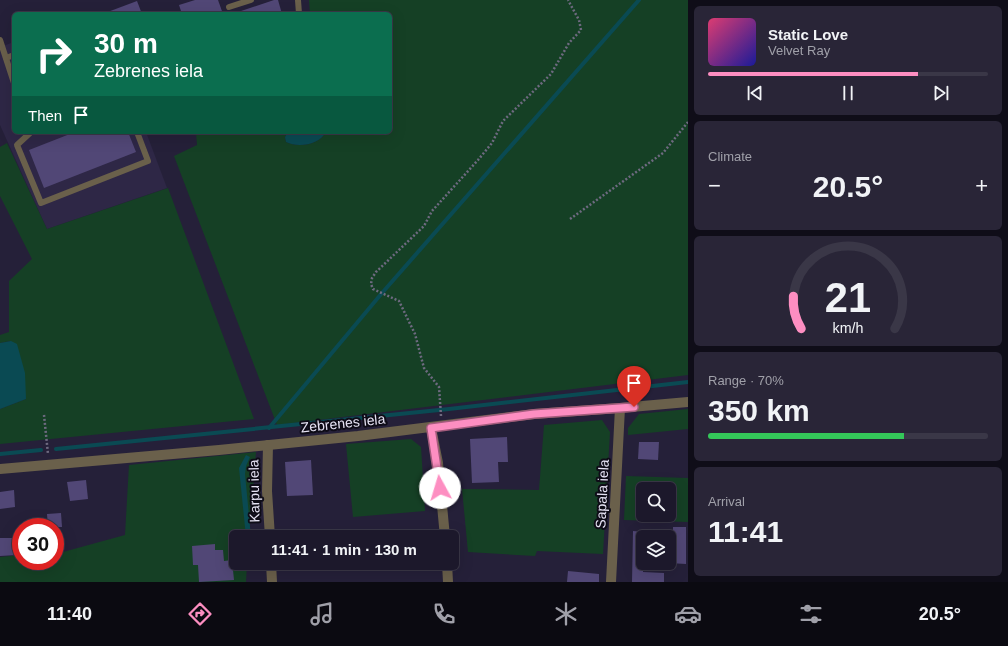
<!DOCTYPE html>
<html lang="en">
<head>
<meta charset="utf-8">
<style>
  :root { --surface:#1c182b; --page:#292537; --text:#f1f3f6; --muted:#a0a0a9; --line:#3a3747; --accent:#fd8ec1 }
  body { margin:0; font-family:Helvetica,sans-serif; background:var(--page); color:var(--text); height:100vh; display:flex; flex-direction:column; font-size:15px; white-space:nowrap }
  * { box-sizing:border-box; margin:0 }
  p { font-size:13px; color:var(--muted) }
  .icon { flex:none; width:22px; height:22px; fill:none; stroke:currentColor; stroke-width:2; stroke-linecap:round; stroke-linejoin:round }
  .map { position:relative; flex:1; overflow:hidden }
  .details { display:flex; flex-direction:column; gap:6px; padding:6px; background:#0f0d18; width:320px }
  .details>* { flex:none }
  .top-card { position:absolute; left:12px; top:12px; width:380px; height:122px; border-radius:6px; box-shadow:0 4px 16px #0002,0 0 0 1px var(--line); background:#0b6e4f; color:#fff; overflow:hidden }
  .tools { position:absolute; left:636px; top:482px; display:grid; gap:8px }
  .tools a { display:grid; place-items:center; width:40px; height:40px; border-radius:6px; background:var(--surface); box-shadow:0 4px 16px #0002,0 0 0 1px var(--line); font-size:20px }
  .speed { position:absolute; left:12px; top:518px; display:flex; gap:8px; font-size:20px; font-weight:700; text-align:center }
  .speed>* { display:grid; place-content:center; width:52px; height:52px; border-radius:50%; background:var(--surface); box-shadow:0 4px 16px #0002,0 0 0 1px var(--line); line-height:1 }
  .speed .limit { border:6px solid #d22; background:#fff; color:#111 }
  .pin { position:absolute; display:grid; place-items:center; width:34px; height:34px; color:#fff; margin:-41px -17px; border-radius:50% 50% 50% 0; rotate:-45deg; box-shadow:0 0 4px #0007 }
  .pin .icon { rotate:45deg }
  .me { position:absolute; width:44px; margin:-22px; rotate:354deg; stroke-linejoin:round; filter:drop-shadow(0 0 3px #0008) }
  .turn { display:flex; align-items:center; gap:14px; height:84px; padding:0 16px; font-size:18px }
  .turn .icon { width:52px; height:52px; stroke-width:2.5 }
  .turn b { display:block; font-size:28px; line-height:34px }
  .then { display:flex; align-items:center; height:38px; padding:0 16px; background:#0003; gap:8px; font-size:15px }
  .big { font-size:30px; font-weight:700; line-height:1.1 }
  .details .tile { flex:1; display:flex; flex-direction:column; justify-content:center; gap:6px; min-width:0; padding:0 14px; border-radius:6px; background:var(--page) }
  .details .dial { align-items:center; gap:0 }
  .dial svg { height:104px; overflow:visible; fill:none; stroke:var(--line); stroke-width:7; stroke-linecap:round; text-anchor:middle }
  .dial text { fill:var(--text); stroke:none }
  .song { display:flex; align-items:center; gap:12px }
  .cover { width:48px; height:48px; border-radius:6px; background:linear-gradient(135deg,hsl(340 70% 55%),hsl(240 70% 35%)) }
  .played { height:4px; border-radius:2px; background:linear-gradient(90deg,var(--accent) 75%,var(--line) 75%) }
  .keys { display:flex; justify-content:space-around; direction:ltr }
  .heat { display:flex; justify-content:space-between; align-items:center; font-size:22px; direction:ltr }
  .charge { height:6px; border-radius:3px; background:linear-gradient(90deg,#34c759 70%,var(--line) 0) }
  .trip { position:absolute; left:229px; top:530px; width:230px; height:40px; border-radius:6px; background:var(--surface); box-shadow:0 4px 16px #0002,0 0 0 1px var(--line); font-weight:700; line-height:40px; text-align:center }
  .tabs { display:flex; height:64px; justify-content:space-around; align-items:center; background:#0b0a11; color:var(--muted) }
  .tabs .icon { width:28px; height:28px }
  .tabs .current { color:var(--accent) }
  .tabs b { font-size:18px; color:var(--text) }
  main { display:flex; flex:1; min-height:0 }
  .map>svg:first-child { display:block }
  .built { fill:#2e2746 }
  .green { fill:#154025; fill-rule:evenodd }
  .water { fill:#0a4a53 }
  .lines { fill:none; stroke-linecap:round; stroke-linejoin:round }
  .stream { stroke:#0a4a53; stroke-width:4 }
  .building { fill:#514776 }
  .path { stroke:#6e6a80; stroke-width:2.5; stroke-dasharray:2 2; stroke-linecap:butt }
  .service { stroke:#6a604b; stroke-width:6 }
  .minor { stroke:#6a604b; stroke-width:10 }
  .route-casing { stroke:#a45c7d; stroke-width:10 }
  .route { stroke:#fd8ec1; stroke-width:7 }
  .labels { text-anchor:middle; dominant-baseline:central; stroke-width:4; stroke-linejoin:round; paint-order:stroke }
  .street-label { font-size:14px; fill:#e5e2f3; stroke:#0e0c17 }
</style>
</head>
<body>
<main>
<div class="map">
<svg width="688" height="582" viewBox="0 0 688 582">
  <rect width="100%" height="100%" fill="#252039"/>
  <!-- built -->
  <path class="built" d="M14 42V132H146L167 188 47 229 0 125V47Z"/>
  <!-- green -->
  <g class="green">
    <path d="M309 0H688V375L277 425 174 156 197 145 196 132H288L285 137 286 142C298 148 319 145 326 132H390V14H310Z"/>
    <path d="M7 143 47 229 168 188 254 419 0 444V409L26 399 11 341 0 343V335L9 332V281L32 259 0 196V147Z"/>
    <path d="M688 409V429L628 435V428L639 414Z"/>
    <path d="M602 420 610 432 603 554 537 551 535 556 468 552 462 489 539 490 544 425Z"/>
    <path d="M411 439 421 447 425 511 353 517 346 444Z"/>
    <path d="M256 452 249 537H236V563H247L246 582H0V557L21 555V561H55V553L63 552 125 535 129 465Z"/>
    <path d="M626 476 688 478V522L624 520ZM643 489H669V515H643Z"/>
  </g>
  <!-- water -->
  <g class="water">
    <path d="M288 132H326C319 145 298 148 286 142L285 137Z"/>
    <path d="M11 341 17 344 25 373 26 399 0 409V343Z"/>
    <path d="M246 455 250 457 246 466 245 474 251 537H246L239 468Z"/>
  </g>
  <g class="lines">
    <!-- stream -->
    <g class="stream">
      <path d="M269 428 382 293 639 0"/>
      <path d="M56 449 449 409 688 382"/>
      <path d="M0 454 41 450"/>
    </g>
  </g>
  <!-- building -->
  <g class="building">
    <path d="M195 0H218L223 14H182L179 5Z"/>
    <path d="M274 0H278L282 14H238V12Z"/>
    <path d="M137 1 142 14H105V13Z"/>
    <path d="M75 132H128L136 152 44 188 29 150Z"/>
    <path d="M507 437 508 462H498L499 482 472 483 470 439Z"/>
    <path d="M639 442H659L658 460 638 459Z"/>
    <path d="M311 460 313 495 287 496 285 462Z"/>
    <path d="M86 480 88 499 70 501 67 482Z"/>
    <path d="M14 490 15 507 0 509V492Z"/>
    <path d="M61 513 62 527H48L47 514Z"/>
    <path d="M673 527H686V564L669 563V533L673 534Z"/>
    <path d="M633 531 643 532V572L664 573V582H632Z"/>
    <path d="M0 538H16L17 555 0 556Z"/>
    <path d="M215 544V550H223L224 561 232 560 234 580 199 582 198 565H193L192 546Z"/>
    <path d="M568 571 599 574V582H567Z"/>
  </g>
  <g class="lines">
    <!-- path -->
    <g class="path">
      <path d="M570 219 663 153 688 122"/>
      <path d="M44 415 48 454"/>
      <path d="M441 416 439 387 424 368 415 334 399 301 373 289 371 284 372 278 376 272 424 226 432 211 478 160 492 143 503 121 551 74 569 43 581 30 579 20 568 0"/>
    </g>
    <!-- service -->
    <g class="service">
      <path d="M298 0 299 14"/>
      <path d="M229 7 251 0"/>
      <path d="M0 40 14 83"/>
      <path d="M6 58 14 55"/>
      <path d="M30 133 17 145 41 203 148 161 137 132"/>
    </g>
    <!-- minor -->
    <g class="minor">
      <path d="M431 428 438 463 445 537"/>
      <path d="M268 445 267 491 270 537"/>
      <path d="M0 469 219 450 358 436 534 414 620 408 688 402"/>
      <path d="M271 563 272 582"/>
      <path d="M447 563 448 582"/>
      <path d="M611 582 620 408"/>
    </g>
  </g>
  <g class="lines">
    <defs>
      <path id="route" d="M440 488 431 428 534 414 634 407"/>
    </defs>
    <!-- route casing -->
    <use href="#route" class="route-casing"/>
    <!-- route -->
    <use href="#route" class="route"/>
  </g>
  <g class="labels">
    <!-- street labels -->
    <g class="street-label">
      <text transform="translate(343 423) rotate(-6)">Zebrenes iela</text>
      <text transform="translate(254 491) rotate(-91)">Karpu iela</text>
      <text transform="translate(602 494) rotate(-87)">Sapala iela</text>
    </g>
  </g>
</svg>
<div class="tools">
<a><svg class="icon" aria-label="search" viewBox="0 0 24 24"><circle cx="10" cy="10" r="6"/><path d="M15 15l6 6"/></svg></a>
<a><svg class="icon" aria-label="layers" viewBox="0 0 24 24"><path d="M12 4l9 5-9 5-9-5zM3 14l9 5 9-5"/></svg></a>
</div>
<div class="speed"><div class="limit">30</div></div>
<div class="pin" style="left:634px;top:407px;background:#d93025"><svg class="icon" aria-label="arrive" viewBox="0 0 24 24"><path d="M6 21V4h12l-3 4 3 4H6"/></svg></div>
<svg class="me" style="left:440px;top:488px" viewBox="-20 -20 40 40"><circle r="19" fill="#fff"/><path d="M0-13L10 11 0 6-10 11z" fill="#fd8ec1"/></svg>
<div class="trip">11:41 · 1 min · 130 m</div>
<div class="top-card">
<div class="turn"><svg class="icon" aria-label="right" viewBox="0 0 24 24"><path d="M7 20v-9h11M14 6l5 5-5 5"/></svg><div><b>30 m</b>Zebrenes iela</div></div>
<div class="then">Then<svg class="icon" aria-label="arrive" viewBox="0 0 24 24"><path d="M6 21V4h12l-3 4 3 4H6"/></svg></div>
</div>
</div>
<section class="details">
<div class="tile">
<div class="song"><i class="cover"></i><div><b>Static Love</b><p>Velvet Ray</p></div></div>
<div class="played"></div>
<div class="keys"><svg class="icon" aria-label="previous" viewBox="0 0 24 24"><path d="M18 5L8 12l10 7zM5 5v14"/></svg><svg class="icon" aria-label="pause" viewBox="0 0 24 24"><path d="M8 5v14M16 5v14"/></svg><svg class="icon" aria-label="next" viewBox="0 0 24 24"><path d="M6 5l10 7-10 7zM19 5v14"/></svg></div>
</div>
<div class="tile"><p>Climate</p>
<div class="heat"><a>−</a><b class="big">20.5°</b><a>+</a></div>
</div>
<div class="tile dial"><svg viewBox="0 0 100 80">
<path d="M14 69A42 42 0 1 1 86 69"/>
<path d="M14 69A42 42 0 0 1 8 44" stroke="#fd8ec1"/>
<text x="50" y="56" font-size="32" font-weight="700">21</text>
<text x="50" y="72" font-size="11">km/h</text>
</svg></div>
<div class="tile"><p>Range · 70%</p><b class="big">350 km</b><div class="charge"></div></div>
<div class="tile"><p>Arrival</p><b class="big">11:41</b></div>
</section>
</main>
<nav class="tabs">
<b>11:40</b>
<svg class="icon current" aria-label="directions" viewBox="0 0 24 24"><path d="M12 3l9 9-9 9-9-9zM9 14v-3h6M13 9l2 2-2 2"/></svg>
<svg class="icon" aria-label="music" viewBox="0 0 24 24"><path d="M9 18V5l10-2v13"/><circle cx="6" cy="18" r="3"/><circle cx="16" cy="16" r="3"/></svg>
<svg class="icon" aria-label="phone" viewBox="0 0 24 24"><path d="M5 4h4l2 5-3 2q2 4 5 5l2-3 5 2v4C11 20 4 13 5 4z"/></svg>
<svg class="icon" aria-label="climate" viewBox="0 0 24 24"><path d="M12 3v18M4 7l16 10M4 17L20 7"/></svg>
<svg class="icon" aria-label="car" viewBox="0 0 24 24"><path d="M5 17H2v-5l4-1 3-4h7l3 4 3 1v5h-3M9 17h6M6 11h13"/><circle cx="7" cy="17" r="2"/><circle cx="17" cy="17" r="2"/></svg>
<svg class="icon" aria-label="filters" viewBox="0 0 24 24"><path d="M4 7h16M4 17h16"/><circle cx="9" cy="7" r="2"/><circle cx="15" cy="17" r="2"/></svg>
<b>20.5°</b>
</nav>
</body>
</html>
